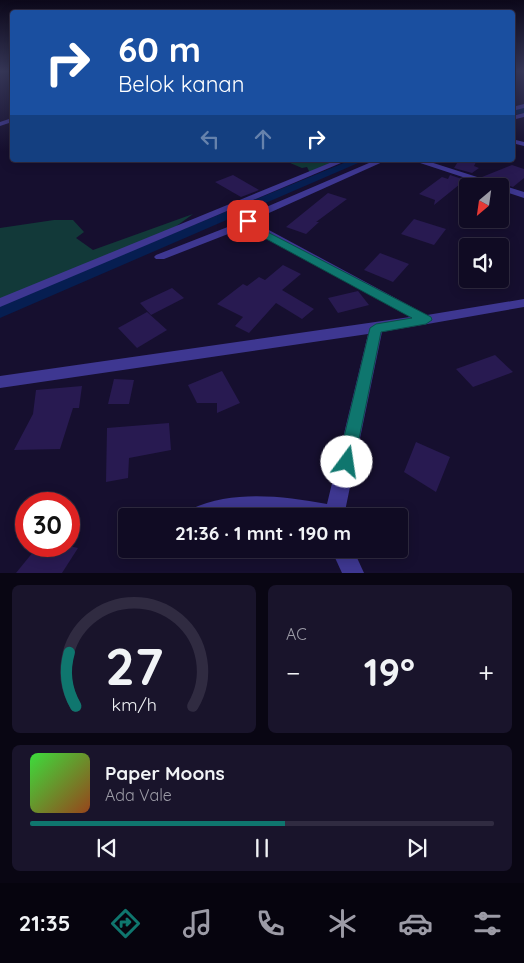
<!DOCTYPE html>
<html lang="id">
<head>
<meta charset="utf-8">
<style>
  :root { --surface:#100b23; --page:#19142b; --text:#f1f3f6; --muted:#9c9ba6; --line:#302b41; --accent:#0f766e }
  body { margin:0; font-family:Quicksand,sans-serif; background:var(--page); color:var(--text); height:100vh; display:flex; flex-direction:column; font-size:19px; white-space:nowrap }
  * { box-sizing:border-box; margin:0 }
  p { font-size:16px; color:var(--muted) }
  .icon { flex:none; width:28px; height:28px; fill:none; stroke:currentColor; stroke-width:2; stroke-linecap:round; stroke-linejoin:round }
  .map { position:relative; height:573px; overflow:hidden }
  .sheet { display:flex; flex-direction:column; gap:12px; padding:12px; background:#090613; flex:1 }
  .sheet>* { flex:none }
  .guide { position:absolute; left:10px; top:10px; width:505px; height:152px; border-radius:5px; box-shadow:0 2px 12px #0003,0 0 0 1px var(--line); background:#1a4fa0; color:#fff; overflow:hidden }
  .needle { width:32px; rotate:209deg }
  .buttons { position:absolute; left:459px; top:178px; display:grid; gap:10px }
  .buttons a { display:grid; place-items:center; width:50px; height:50px; border-radius:5px; background:var(--surface); box-shadow:0 2px 12px #0003,0 0 0 1px var(--line); font-size:25px }
  .speed { position:absolute; left:15px; top:492px; display:flex; gap:10px; font-size:25px; font-weight:700; text-align:center }
  .speed>* { display:grid; place-content:center; width:65px; height:65px; border-radius:50%; background:var(--surface); box-shadow:0 2px 12px #0003,0 0 0 1px var(--line); line-height:1 }
  .speed .limit { border:8px solid #d22; background:#fff; color:#111 }
  .pin { position:absolute; display:grid; place-items:center; width:42px; height:42px; color:#fff; margin:-21px; border-radius:10px; box-shadow:0 2px 8px #0006 }
  .me { position:absolute; width:55px; margin:-28px; rotate:14deg; stroke-linejoin:round; filter:drop-shadow(0 0 4px #0008) }
  .turn { display:flex; align-items:center; gap:18px; height:105px; padding:0 25px; font-size:22px }
  .turn .icon { width:65px; height:65px; stroke-width:2.5 }
  .turn b { display:block; font-size:35px; line-height:42px }
  .lanes { display:flex; align-items:center; height:48px; padding:0 25px; background:#0003; justify-content:center; gap:25px; direction:ltr }
  .lanes .off { opacity:.35 }
  .big { font-size:38px; font-weight:700; line-height:1.1 }
  .sheet .widget { flex:1; display:flex; flex-direction:column; justify-content:center; gap:8px; min-width:0; padding:0 18px; border-radius:8px; background:var(--page) }
  .sheet .dial { align-items:center; gap:0 }
  .dial svg { height:130px; overflow:visible; fill:none; stroke:var(--line); stroke-width:7; stroke-linecap:round; text-anchor:middle }
  .dial text { fill:var(--text); stroke:none }
  .song { display:flex; align-items:center; gap:15px }
  .cover { width:60px; height:60px; border-radius:8px; background:linear-gradient(135deg,hsl(120 70% 55%),hsl(20 70% 35%)) }
  .played { height:5px; border-radius:2px; background:linear-gradient(90deg,var(--accent) 55%,var(--line) 55%) }
  .keys { display:flex; justify-content:space-around; direction:ltr }
  .heat { display:flex; justify-content:space-between; align-items:center; font-size:28px; direction:ltr }
  .sheet .tiles { flex:1; display:grid; gap:12px; grid-template-columns:1fr 1fr }
  .widget:last-child { grid-column:span 2 }
  .trip { position:absolute; left:118px; top:508px; width:290px; height:50px; border-radius:5px; background:var(--surface); box-shadow:0 2px 12px #0003,0 0 0 1px var(--line); font-weight:700; line-height:50px; text-align:center }
  .dock { display:flex; height:80px; justify-content:space-around; align-items:center; background:#06040e; color:var(--muted) }
  .dock .icon { width:35px; height:35px }
  .dock .active { color:var(--accent) }
  .dock b { font-size:22px; color:var(--text) }
  .map>svg:first-child { display:block }
  .green { fill:#123939 }
  .lines { fill:none; stroke-linecap:round; stroke-linejoin:round }
  .canal { fill:#061e51; fill-rule:evenodd }
  .building { fill:#281a51 }
  .minor { fill:#3e3791; fill-rule:evenodd }
  .route { fill:#0f766e; stroke:#0a4d48 }
</style>
</head>
<body>
<div class="map">
<svg width="524" height="573" viewBox="0 0 524 573">
  <rect width="100%" height="100%" fill="#160f2f"/>
  <!-- green -->
  <g class="green">
    <path d="M283 160H308L317 162 339 160 310 173 307 167 302 168Z"/>
    <path d="M193 214 164 235 0 302V228L54 220H73L84 232 76 238 93 250Z"/>
  </g>
  <g class="lines">
    <!-- canal -->
    <g class="canal">
      <path d="M524 107V113L512 115V110Z"/>
      <path d="M351 160H365L0 318V305Z"/>
    </g>
  </g>
  <!-- building -->
  <g class="building">
    <path d="M459 160H477L474 166 479 168 472 173 454 168Z"/>
    <path d="M512 165 524 169V178L513 187 482 177Z"/>
    <path d="M233 175 259 190 241 197 215 182Z"/>
    <path d="M450 175 465 180 434 205 435 200 419 194 442 177 448 179Z"/>
    <path d="M328 193 347 199 316 222H319L306 234 286 227Z"/>
    <path d="M414 219 446 229 434 245 401 234Z"/>
    <path d="M380 253 409 264 393 282 364 270Z"/>
    <path d="M283 265 301 274 282 290 314 309 302 319 276 303 249 333 235 326 243 317 217 304 243 284 247 286 259 277 265 280Z"/>
    <path d="M172 288 184 298 151 315 140 303Z"/>
    <path d="M358 291 369 305 338 313 328 298Z"/>
    <path d="M147 312 167 330 137 348 118 328Z"/>
    <path d="M495 355 513 372 473 387 456 369Z"/>
    <path d="M222 371 240 403 217 413V403H197L188 385Z"/>
    <path d="M114 379 134 380 129 404H108Z"/>
    <path d="M82 386 79 408H73L60 449 14 450 33 414 36 390Z"/>
    <path d="M169 423 171 450 129 458 128 478 106 482 107 428Z"/>
    <path d="M416 442 450 457 436 492 404 472Z"/>
    <path d="M38 546H69L78 548 62 573H16Z"/>
  </g>
  <g class="lines">
    <!-- minor -->
    <g class="minor">
      <path d="M512 72H518L512 75Z"/>
      <path d="M524 104V108L512 111V107Z"/>
      <path d="M524 113V117L512 120V116Z"/>
      <path d="M12 118V122L0 126V122Z"/>
      <path d="M512 139 524 142V146L512 143Z"/>
      <path d="M337 160H348L0 307V298Z"/>
      <path d="M376 160H387L260 217 254 222 427 315 524 299V307L382 332 344 516H188L191 509C234 490 281 496 327 504L368 334 0 388V376L410 317 246 227 164 259H156L154 257 156 255 243 221 252 213Z"/>
      <path d="M411 160H424L524 192V198L500 190V186H490Z"/>
      <path d="M331 549H353L364 573H342Z"/>
    </g>
  </g>
  <!-- sky -->
  <linearGradient id="sky" x2="0" y2="1"><stop stop-color="#0c081a"/><stop offset="0.47" stop-color="#363758"/><stop offset="1" stop-color="#363758" stop-opacity="0"/></linearGradient>
  <rect width="524" height="152" fill="url(#sky)"/>
  <!-- route -->
  <path class="route" d="M244 219H251L254 225 431 317 432 320 426 324 381 332 353 468 347 470 341 468 338 462 370 328 376 324 412 318 246 228Z"/>
</svg>
<div class="buttons">
<a><svg class="needle" viewBox="-14 -14 28 28"><path d="M0-13l5 13h-10z" fill="#e53935"/><path d="M0 13l5-13h-10z" fill="#9c9ba6"/></svg></a>
<a><svg class="icon" aria-label="sound" viewBox="0 0 24 24"><path d="M4 9h4l5-4v14l-5-4H4zM17 9q2 3 0 6"/></svg></a>
</div>
<div class="speed"><div class="limit">30</div></div>
<div class="pin" style="left:248px;top:221px;background:#d93025"><svg class="icon" aria-label="arrive" viewBox="0 0 24 24"><path d="M6 21V4h12l-3 4 3 4H6"/></svg></div>
<svg class="me" style="left:347px;top:462px" viewBox="-20 -20 40 40"><circle r="19" fill="#fff"/><path d="M0-13L10 11 0 6-10 11z" fill="#0f766e"/></svg>
<div class="trip">21:36 · 1 mnt · 190 m</div>
<div class="guide">
<div class="turn"><svg class="icon" aria-label="right" viewBox="0 0 24 24"><path d="M7 20v-9h11M14 6l5 5-5 5"/></svg><div><b>60 m</b>Belok kanan</div></div>
<div class="lanes"><svg class="icon off" aria-label="left" viewBox="0 0 24 24"><path d="M17 20v-9H6M10 6l-5 5 5 5"/></svg><svg class="icon off" aria-label="ahead" viewBox="0 0 24 24"><path d="M12 20V5M6 11l6-6 6 6"/></svg><svg class="icon" aria-label="right" viewBox="0 0 24 24"><path d="M7 20v-9h11M14 6l5 5-5 5"/></svg></div>
</div>
</div>
<section class="sheet">
<div class="tiles">
<div class="widget dial"><svg viewBox="0 0 100 80">
<path d="M14 69A42 42 0 1 1 86 69"/>
<path d="M14 69A42 42 0 0 1 10 36" stroke="#0f766e"/>
<text x="50" y="56" font-size="32" font-weight="700">27</text>
<text x="50" y="72" font-size="11">km/h</text>
</svg></div>
<div class="widget"><p>AC</p>
<div class="heat"><a>−</a><b class="big">19°</b><a>+</a></div>
</div>
<div class="widget">
<div class="song"><i class="cover"></i><div><b>Paper Moons</b><p>Ada Vale</p></div></div>
<div class="played"></div>
<div class="keys"><svg class="icon" aria-label="previous" viewBox="0 0 24 24"><path d="M18 5L8 12l10 7zM5 5v14"/></svg><svg class="icon" aria-label="pause" viewBox="0 0 24 24"><path d="M8 5v14M16 5v14"/></svg><svg class="icon" aria-label="next" viewBox="0 0 24 24"><path d="M6 5l10 7-10 7zM19 5v14"/></svg></div>
</div>
</div>
</section>
<nav class="dock">
<b>21:35</b>
<svg class="icon active" aria-label="directions" viewBox="0 0 24 24"><path d="M12 3l9 9-9 9-9-9zM9 14v-3h6M13 9l2 2-2 2"/></svg>
<svg class="icon" aria-label="music" viewBox="0 0 24 24"><path d="M9 18V5l10-2v13"/><circle cx="6" cy="18" r="3"/><circle cx="16" cy="16" r="3"/></svg>
<svg class="icon" aria-label="phone" viewBox="0 0 24 24"><path d="M5 4h4l2 5-3 2q2 4 5 5l2-3 5 2v4C11 20 4 13 5 4z"/></svg>
<svg class="icon" aria-label="climate" viewBox="0 0 24 24"><path d="M12 3v18M4 7l16 10M4 17L20 7"/></svg>
<svg class="icon" aria-label="car" viewBox="0 0 24 24"><path d="M5 17H2v-5l4-1 3-4h7l3 4 3 1v5h-3M9 17h6M6 11h13"/><circle cx="7" cy="17" r="2"/><circle cx="17" cy="17" r="2"/></svg>
<svg class="icon" aria-label="filters" viewBox="0 0 24 24"><path d="M4 7h16M4 17h16"/><circle cx="9" cy="7" r="2"/><circle cx="15" cy="17" r="2"/></svg>
</nav>
</body>
</html>
